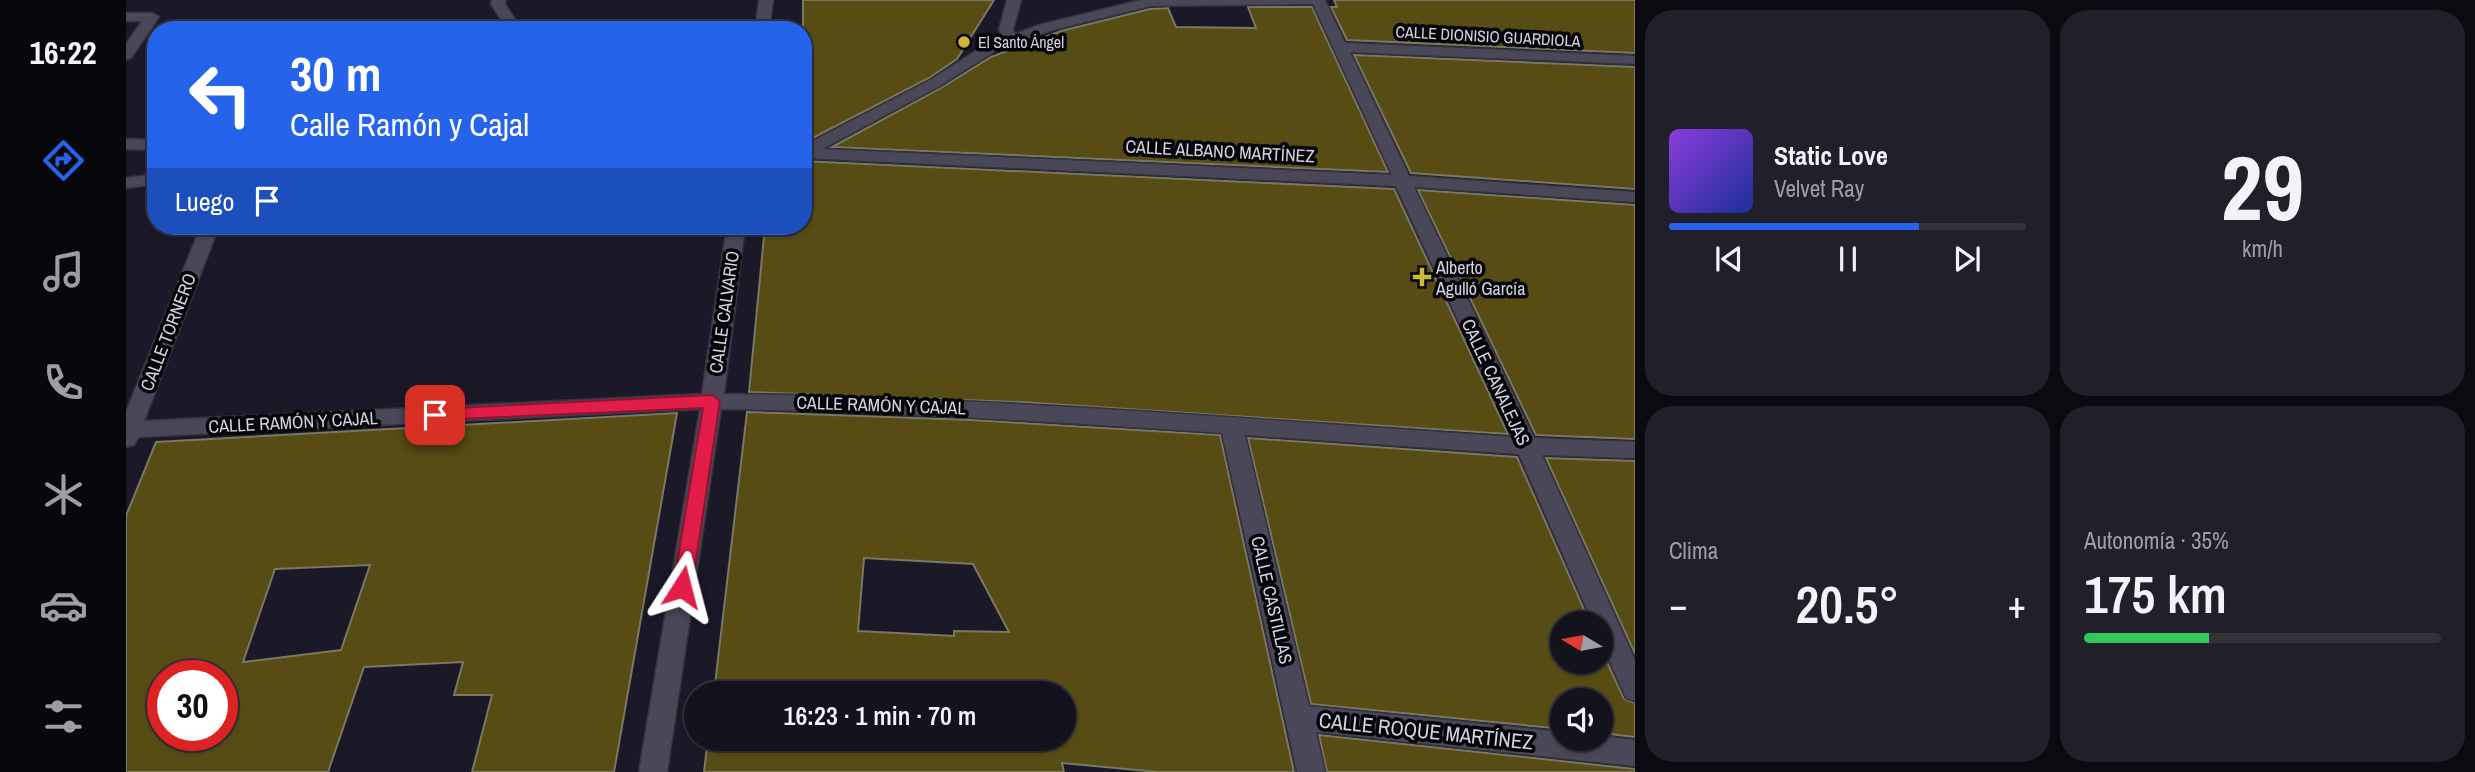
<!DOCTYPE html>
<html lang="es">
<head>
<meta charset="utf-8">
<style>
  :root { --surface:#14131d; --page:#21202a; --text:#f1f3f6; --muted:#9d9ea4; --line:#33323b; --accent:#2563eb }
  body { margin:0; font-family:"Archivo Narrow",sans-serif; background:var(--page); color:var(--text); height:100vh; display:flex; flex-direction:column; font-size:26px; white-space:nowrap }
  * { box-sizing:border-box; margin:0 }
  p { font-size:23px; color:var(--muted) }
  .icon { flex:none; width:38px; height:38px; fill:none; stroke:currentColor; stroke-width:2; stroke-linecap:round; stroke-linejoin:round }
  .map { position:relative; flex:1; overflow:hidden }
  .details { display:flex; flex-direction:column; gap:10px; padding:10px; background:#0b0a10; width:840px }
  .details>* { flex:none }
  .guide { position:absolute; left:21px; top:21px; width:665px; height:214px; border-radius:28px; box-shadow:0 2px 5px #0004,0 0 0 2px var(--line); background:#2563eb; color:#fff; overflow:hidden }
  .needle { width:46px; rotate:280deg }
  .tools { position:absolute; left:1424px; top:611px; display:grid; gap:14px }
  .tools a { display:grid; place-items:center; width:63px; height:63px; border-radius:50%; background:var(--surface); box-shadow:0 2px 5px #0004,0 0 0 2px var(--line); font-size:35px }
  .speed { position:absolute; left:21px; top:660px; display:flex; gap:14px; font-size:35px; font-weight:700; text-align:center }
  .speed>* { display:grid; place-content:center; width:91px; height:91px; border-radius:50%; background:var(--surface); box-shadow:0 2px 5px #0004,0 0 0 2px var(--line); line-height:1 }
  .speed .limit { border:10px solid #d22; background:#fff; color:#111 }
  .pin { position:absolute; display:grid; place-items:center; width:60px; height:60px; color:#fff; margin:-30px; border-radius:14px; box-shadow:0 4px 10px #0006 }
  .me { position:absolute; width:77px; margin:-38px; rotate:9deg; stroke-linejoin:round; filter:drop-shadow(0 0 5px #0008) }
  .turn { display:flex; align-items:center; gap:24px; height:147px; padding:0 28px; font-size:32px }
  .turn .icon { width:91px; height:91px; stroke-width:2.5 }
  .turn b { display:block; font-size:49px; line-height:60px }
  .then { display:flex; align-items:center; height:66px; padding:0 28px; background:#0003; gap:14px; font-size:26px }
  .big { font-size:52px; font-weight:600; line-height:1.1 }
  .details .card { flex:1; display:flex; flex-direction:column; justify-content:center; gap:10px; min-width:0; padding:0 24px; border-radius:28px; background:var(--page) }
  .details .dial { align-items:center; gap:0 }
  .dial b { font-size:91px; line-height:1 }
  .song { display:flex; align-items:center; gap:21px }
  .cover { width:84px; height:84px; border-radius:10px; background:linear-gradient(135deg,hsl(270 70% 55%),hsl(230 70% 35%)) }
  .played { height:7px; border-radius:4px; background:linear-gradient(90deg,var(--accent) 70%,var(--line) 70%) }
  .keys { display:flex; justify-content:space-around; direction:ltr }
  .heat { display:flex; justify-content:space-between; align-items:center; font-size:38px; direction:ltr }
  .charge { height:10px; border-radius:5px; background:linear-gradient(90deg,#34c759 35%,var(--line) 0) }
  .details .tiles { flex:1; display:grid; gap:10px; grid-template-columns:repeat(2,1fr) }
  .trip { position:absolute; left:558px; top:681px; width:392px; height:70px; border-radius:35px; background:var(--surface); box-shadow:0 2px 5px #0004,0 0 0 2px var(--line); font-weight:600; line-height:70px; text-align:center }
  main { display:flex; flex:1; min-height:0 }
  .dock { display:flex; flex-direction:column; width:126px; justify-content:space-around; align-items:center; background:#08080c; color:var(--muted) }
  .dock .icon { width:49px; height:49px }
  .dock .active { color:var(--accent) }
  .dock b { font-size:32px; color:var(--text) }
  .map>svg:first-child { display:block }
  .building { fill:#564c14; stroke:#7a7764; stroke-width:2; fill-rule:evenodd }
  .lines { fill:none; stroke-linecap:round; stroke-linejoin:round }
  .minor-casing { stroke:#34323d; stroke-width:3 }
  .minor { fill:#494758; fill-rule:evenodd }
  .route { fill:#e11d48; stroke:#92132f; stroke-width:2 }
  .poi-dot { fill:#ceb837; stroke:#06050a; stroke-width:2.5 }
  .labels { text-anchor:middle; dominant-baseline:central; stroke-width:7; stroke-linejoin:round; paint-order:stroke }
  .far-street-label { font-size:16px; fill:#d5d4de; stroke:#06050a }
  .far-poi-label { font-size:16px; fill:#d5d4de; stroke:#06050a; text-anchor:start }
  .street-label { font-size:18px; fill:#d5d4de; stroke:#06050a }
  .poi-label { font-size:18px; fill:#d5d4de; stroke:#06050a; text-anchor:start }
  .near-street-label { font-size:21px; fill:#d5d4de; stroke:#06050a }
</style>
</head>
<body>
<main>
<nav class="dock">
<b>16:22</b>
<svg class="icon active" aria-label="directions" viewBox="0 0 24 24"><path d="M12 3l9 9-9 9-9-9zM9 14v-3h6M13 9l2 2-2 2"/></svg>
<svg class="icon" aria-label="music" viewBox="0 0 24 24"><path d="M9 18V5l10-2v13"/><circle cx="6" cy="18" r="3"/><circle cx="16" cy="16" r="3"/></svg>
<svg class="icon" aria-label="phone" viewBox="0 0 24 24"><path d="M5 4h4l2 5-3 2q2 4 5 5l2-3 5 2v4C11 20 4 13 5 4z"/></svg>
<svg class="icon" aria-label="climate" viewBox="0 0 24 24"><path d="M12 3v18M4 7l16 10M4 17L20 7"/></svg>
<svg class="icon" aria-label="car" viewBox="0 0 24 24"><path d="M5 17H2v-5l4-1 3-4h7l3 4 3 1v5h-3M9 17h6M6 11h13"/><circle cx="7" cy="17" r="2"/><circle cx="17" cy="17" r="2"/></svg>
<svg class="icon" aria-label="filters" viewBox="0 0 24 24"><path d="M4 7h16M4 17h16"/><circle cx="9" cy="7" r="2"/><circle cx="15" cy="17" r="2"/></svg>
</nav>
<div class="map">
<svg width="1509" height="772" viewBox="0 0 1509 772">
  <rect width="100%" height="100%" fill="#1b1927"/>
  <!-- building -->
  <g class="building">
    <path d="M677 0H868L831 59 803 78 677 143Z"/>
    <path d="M1208 0H1509V53L1221 40 1205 7H1211Z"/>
    <path d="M1122 7H1186L1262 172 706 147 815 88 865 57 935 31 1024 9 1042 8 1050 27 1130 28Z"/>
    <path d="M1228 55 1509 67V189L1285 173Z"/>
    <path d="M677 161 1268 189 1382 434 894 402 623 392 639 226H677Z"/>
    <path d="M1292 190 1509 205V439L1410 435Z"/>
    <path d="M621 412 846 420 1094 435 1168 772H1032L936 763 938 772H578L582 738H938V693H588ZM738 558 847 564 883 632 828 631V636L732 631Z"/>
    <path d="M551 413 488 772H346L366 695H328L337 662 238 667 202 772H0V516L30 442ZM244 565 215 650 117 662 149 569ZM37 676H96V735H37Z"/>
    <path d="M1122 438 1391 457 1464 623H1437V662H1475V649L1498 699 1509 703V737L1475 733V700H1437V729L1185 704Z"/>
    <path d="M1420 458 1509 461V654Z"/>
    <path d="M1193 735 1509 769V772H1201Z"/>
  </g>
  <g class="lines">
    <defs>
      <g id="minor">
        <path d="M366 0H380L379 4 388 18 403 30C379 30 377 23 365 4Z"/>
        <path d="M633 0H647L643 30H629Z"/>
        <path d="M881 0H895L887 30 889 34 913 25 1015 0H1199L1219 43 1509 56V64L1224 52 1283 176 1509 192V202L1288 187 1408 438 1509 442V458L1416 455 1509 660V701L1500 698 1475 642V623H1467L1393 454 1119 435 1183 706 1437 732V738H1475V736L1509 740V766L1190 732 1199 772H1171L1096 433C929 422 763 411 595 409L541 772H513L574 409 12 437 8 445 0 447V412L75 226H93L18 421 576 394 601 226H619L598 394C861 397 1123 419 1386 437L1270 186 677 158V146L804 80 859 45 878 38 873 30ZM1187 4 1266 175 696 149 814 86 869 51 923 31 1024 6Z"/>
        <path d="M0 13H26L33 17 5 58 0 59V44L16 21H0Z"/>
        <path d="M0 139 30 140V150L0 149Z"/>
        <path d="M30 174V184L0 188V178Z"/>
      </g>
    </defs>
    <!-- minor casing -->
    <use href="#minor" class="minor-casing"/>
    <!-- minor -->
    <use href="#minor" class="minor"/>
  </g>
  <!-- route -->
  <path class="route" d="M586 395 594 401 566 587 563 592 556 594 550 592 547 587 577 408 309 420 301 415 309 409Z"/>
  <!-- markers -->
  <g class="poi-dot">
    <circle cx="838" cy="42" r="7"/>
    <path d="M1292.5 266.5h7v7h7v7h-7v7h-7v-7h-7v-7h7z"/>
  </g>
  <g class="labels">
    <!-- far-street labels -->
    <g class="far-street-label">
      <text transform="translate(1362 36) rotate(3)">CALLE DIONISIO GUARDIOLA</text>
    </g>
    <!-- far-poi labels -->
    <g class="far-poi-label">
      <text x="852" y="42">El Santo Ángel</text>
    </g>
    <!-- street labels -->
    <g class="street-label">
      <text transform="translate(1094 151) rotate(3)">CALLE ALBANO MARTÍNEZ</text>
      <text transform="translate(598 312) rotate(-82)">CALLE CALVARIO</text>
      <text transform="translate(42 332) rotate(-69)">CALLE TORNERO</text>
      <text transform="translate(1370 382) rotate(65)">CALLE CANALEJAS</text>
      <text transform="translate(755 405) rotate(2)">CALLE RAMÓN Y CAJAL</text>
      <text transform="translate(167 422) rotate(-3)">CALLE RAMÓN Y CAJAL</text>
      <text transform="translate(1146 600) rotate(77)">CALLE CASTILLAS</text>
    </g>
    <!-- poi labels -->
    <g class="poi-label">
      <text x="1310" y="267">Alberto<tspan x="1310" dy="21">Agulló García</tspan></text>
    </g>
    <!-- near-street labels -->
    <g class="near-street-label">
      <text transform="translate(1300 731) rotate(6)">CALLE ROQUE MARTÍNEZ</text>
    </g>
  </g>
</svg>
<div class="tools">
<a><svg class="needle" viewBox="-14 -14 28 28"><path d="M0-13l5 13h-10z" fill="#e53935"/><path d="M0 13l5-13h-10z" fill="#9d9ea4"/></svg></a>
<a><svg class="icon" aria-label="sound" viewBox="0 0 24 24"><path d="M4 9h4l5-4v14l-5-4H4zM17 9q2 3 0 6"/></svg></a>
</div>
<div class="speed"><div class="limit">30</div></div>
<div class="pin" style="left:309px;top:415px;background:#d93025"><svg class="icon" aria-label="arrive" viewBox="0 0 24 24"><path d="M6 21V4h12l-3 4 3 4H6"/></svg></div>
<svg class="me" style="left:556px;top:587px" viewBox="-20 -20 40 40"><path d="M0-17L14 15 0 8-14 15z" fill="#e11d48" stroke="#fff" stroke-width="4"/></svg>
<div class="trip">16:23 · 1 min · 70 m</div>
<div class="guide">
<div class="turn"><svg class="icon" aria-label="left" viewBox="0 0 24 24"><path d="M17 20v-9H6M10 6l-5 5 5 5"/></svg><div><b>30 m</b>Calle Ramón y Cajal</div></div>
<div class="then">Luego<svg class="icon" aria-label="arrive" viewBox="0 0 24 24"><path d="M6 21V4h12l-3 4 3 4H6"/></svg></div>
</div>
</div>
<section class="details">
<div class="tiles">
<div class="card">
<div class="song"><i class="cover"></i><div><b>Static Love</b><p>Velvet Ray</p></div></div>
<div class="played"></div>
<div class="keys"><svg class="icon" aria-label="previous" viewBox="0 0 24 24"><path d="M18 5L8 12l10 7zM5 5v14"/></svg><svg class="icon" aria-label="pause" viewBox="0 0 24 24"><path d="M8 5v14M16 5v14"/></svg><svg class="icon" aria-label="next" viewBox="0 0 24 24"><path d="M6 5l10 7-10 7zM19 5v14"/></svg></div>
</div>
<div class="card dial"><b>29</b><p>km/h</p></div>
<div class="card"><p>Clima</p>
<div class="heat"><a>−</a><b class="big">20.5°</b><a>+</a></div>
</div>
<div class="card"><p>Autonomía · 35%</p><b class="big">175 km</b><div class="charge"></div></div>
</div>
</section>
</main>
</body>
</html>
